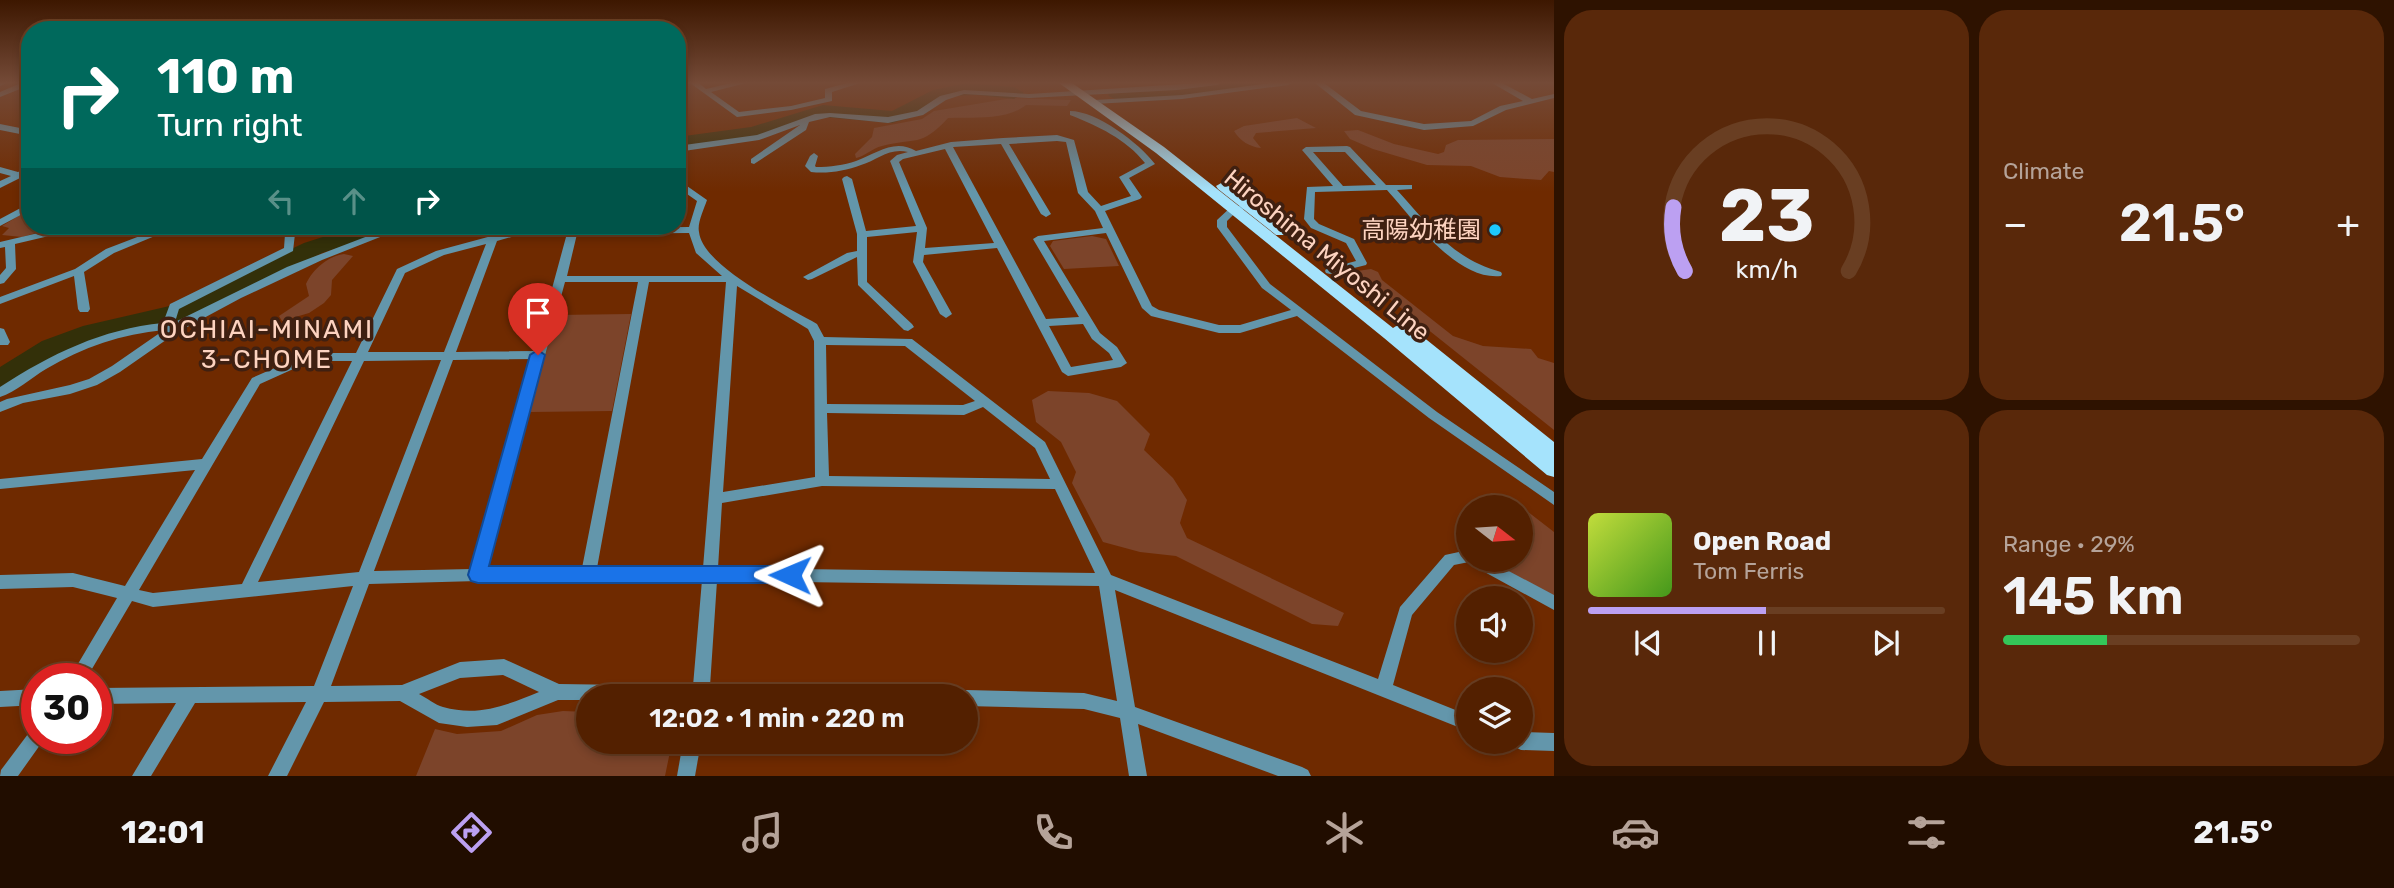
<!DOCTYPE html>
<html lang="en">
<head>
<meta charset="utf-8">
<style>
  :root { --surface:#532000; --page:#59280a; --text:#f1f3f6; --muted:#b5a399; --line:#693e22; --accent:#bca0f2 }
  body { margin:0; font-family:Rubik,"Noto Sans JP",sans-serif; background:var(--page); color:var(--text); height:100vh; display:flex; flex-direction:column; font-size:26px; white-space:nowrap }
  * { box-sizing:border-box; margin:0 }
  p { font-size:23px; color:var(--muted) }
  .icon { flex:none; width:38px; height:38px; fill:none; stroke:currentColor; stroke-width:2; stroke-linecap:round; stroke-linejoin:round }
  .map { position:relative; flex:1; overflow:hidden }
  .sheet { display:flex; flex-direction:column; gap:10px; padding:10px; background:#2e1200; width:840px }
  .sheet>* { flex:none }
  .hud { position:absolute; left:21px; top:21px; width:665px; height:214px; border-radius:28px; box-shadow:0 4px 10px #0003,0 0 0 2px var(--line); background:#00695c; color:#fff; overflow:hidden }
  .needle { width:46px; rotate:107deg }
  .tools { position:absolute; left:1456px; top:495px; display:grid; gap:14px }
  .tools a { display:grid; place-items:center; width:77px; height:77px; border-radius:50%; background:var(--surface); box-shadow:0 4px 10px #0003,0 0 0 2px var(--line); font-size:35px }
  .speed { position:absolute; left:21px; top:663px; display:flex; gap:14px; font-size:35px; font-weight:700; text-align:center }
  .speed>* { display:grid; place-content:center; width:91px; height:91px; border-radius:50%; background:var(--surface); box-shadow:0 4px 10px #0003,0 0 0 2px var(--line); line-height:1 }
  .speed .limit { border:10px solid #d22; background:#fff; color:#111 }
  .pin { position:absolute; display:grid; place-items:center; width:60px; height:60px; color:#fff; margin:-72px -30px; border-radius:50% 50% 50% 0; rotate:-45deg; box-shadow:0 0 7px #0007 }
  .pin .icon { rotate:45deg }
  .me { position:absolute; width:77px; margin:-38px; rotate:271deg; stroke-linejoin:round; filter:drop-shadow(0 0 5px #0008) }
  .turn { display:flex; align-items:center; gap:24px; height:147px; padding:0 21px; font-size:32px }
  .turn .icon { width:91px; height:91px; stroke-width:2.5 }
  .turn b { display:block; font-size:49px; line-height:60px }
  .lanes { display:flex; align-items:center; height:66px; padding:0 21px; background:#0003; justify-content:center; gap:35px; direction:ltr }
  .lanes .off { opacity:.35 }
  .big { font-size:52px; font-weight:600; line-height:1.1 }
  .sheet .tile { flex:1; display:flex; flex-direction:column; justify-content:center; gap:10px; min-width:0; padding:0 24px; border-radius:28px; background:var(--page) }
  .sheet .dial { align-items:center; gap:0 }
  .dial svg { height:182px; overflow:visible; fill:none; stroke:var(--line); stroke-width:7; stroke-linecap:round; text-anchor:middle }
  .dial text { fill:var(--text); stroke:none }
  .song { display:flex; align-items:center; gap:21px }
  .cover { width:84px; height:84px; border-radius:10px; background:linear-gradient(135deg,hsl(70 70% 55%),hsl(100 70% 35%)) }
  .played { height:7px; border-radius:4px; background:linear-gradient(90deg,var(--accent) 50%,var(--line) 50%) }
  .keys { display:flex; justify-content:space-around; direction:ltr }
  .heat { display:flex; justify-content:space-between; align-items:center; font-size:38px; direction:ltr }
  .charge { height:10px; border-radius:5px; background:linear-gradient(90deg,#34c759 29%,var(--line) 0) }
  .sheet .tiles { flex:1; display:grid; gap:10px; grid-template-columns:repeat(2,1fr) }
  .trip { position:absolute; left:576px; top:684px; width:402px; height:70px; border-radius:35px; background:var(--surface); box-shadow:0 4px 10px #0003,0 0 0 2px var(--line); font-weight:600; line-height:70px; text-align:center }
  .tabs { display:flex; height:112px; justify-content:space-around; align-items:center; background:#210d00; color:var(--muted) }
  .tabs .icon { width:49px; height:49px }
  .tabs .selected { color:var(--accent) }
  .tabs b { font-size:32px; color:var(--text) }
  main { display:flex; flex:1; min-height:0 }
  .map>svg:first-child { display:block }
  .green { fill:#7c442a }
  .lines { fill:none; stroke-linecap:round; stroke-linejoin:round }
  .river { fill:#333009; fill-rule:evenodd }
  .minor { fill:#6396ab; fill-rule:evenodd }
  .major { fill:#a5e3fc; fill-rule:evenodd }
  .route { fill:#1a73e8; stroke:#114b97; stroke-width:2 }
  .poi-dot { fill:#1dc9fd; stroke:#3f2011; stroke-width:2.5 }
  .labels { text-anchor:middle; dominant-baseline:central; stroke-width:7; stroke-linejoin:round; paint-order:stroke }
  .poi-label { font-size:24px; fill:#fdd3c0; stroke:#3f2011; text-anchor:end }
  .street-label { font-size:24px; fill:#fdd3c0; stroke:#3f2011 }
  .neighbourhood-label { font-size:26px; letter-spacing:2px; fill:#fdd3c0; stroke:#3f2011 }
</style>
</head>
<body>
<main>
<div class="map">
<svg width="1554" height="776" viewBox="0 0 1554 776">
  <rect width="100%" height="100%" fill="#6f2a00"/>
  <!-- green -->
  <g class="green">
    <path d="M1012 98 1071 100 1067 106 1026 105C1006 121 973 117 948 118 920 148 916 137 882 146 872 148 866 156 856 158L855 154 872 137 874 128 922 119 934 111Z"/>
    <path d="M1297 118 1316 128 1256 133 1253 138 1261 148C1250 147 1240 141 1234 131L1244 126Z"/>
    <path d="M1358 130 1394 144 1438 154 1444 152 1446 145 1458 140 1554 139V172L1549 171 1541 180 1500 177 1471 166 1427 165 1373 149 1350 139 1344 131Z"/>
    <path d="M30 209V226H60L22 237 2 235 9 228 2 226Z"/>
    <path d="M1092 236 1106 239 1119 266 1064 269 1050 246 1053 241Z"/>
    <path d="M344 254 353 256 332 280 331 295 324 303 309 313 282 321 279 316 309 296 306 284C313 269 328 256 344 254Z"/>
    <path d="M1371 269 1378 272 1382 280 1453 336 1483 346 1531 349 1538 358 1554 363V430L1357 273V271Z"/>
    <path d="M631 314 612 411 530 412 556 315Z"/>
    <path d="M1048 391 1089 393 1117 401 1150 434 1144 450 1173 478 1187 500 1180 523 1187 538 1344 613 1338 626 1312 624 1176 556 1140 552 1103 542 1072 483 1076 472 1061 442 1036 422 1032 400Z"/>
    <path d="M1491 493 1509 497 1554 532V596L1486 560H1521V508H1480Z"/>
    <path d="M563 711 588 712V742H672L665 776H416L435 729 457 734 501 731 537 715Z"/>
  </g>
  <g class="lines">
    <!-- river -->
    <g class="river">
      <path d="M967 83 1014 87 1024 93 1014 99 976 95 952 96 912 117 892 123 823 117 751 139 677 149V137L751 127 823 105 892 111 933 90Z"/>
      <path d="M1203 83H1260L1250 89C1227 92 1120 110 1108 95L1118 89Z"/>
      <path d="M357 226H392L389 231 322 253 194 317 126 336 98 340 62 355 10 388 0 391V367L42 341 83 326 174 305 304 243Z"/>
    </g>
    <!-- minor -->
    <g class="minor">
      <path d="M0 83H7L0 86Z"/>
      <path d="M21 83H30V85L0 97V92Z"/>
      <path d="M690 83H699L706 89 731 83H746L711 92 739 112 791 106 825 98V89L847 83H860L832 92V101L791 110 737 117Z"/>
      <path d="M1198 83H1221L1217 85 1177 90 1029 98 964 94 946 100 923 115 888 123 830 117 809 122 806 130 754 164 751 163V159L800 125 759 140 677 152V146L757 135 815 114 830 113 888 117 917 111 940 96 964 90 1029 94Z"/>
      <path d="M1270 83H1292L1288 85 1182 99 1094 104 1090 102 1094 100 1182 95Z"/>
      <path d="M1315 83H1324L1361 111 1424 124 1471 121 1500 106 1523 101 1492 83H1502L1532 99 1554 94V98L1506 110 1473 126 1424 130 1355 115Z"/>
      <path d="M1070 111C1097 111 1139 143 1155 164L1129 178 1142 197 1140 199 1105 211 1152 306 1159 310 1219 325H1240L1291 310 1262 288 1217 227V220L1231 207 1245 205V209L1237 211 1227 221V227L1270 284 1437 412 1554 492V505L1429 418 1297 316 1240 333H1219L1151 316 1142 308 1106 233 1044 241 1100 333 1117 347 1127 363 1121 367 1068 376 1062 372 997 248 924 255 923 262 952 314 946 318 940 314 913 262 917 232 867 237V282L912 324 914 327 908 331 904 330 858 285 857 257 812 279 808 280 803 277 847 253 857 251V234L842 179 844 177 847 176 852 179 866 231 916 226 890 161 897 155 908 152C890 147 877 160 861 165 845 171 827 174 811 172L805 166 810 156 814 153 818 156 815 166 816 167C830 167 844 165 856 161 877 153 895 138 916 151L951 142 1003 138 1057 135 1074 140 1088 192 1101 206 1131 196 1119 177 1145 163C1126 139 1098 126 1070 115ZM1057 141 1066 142 1078 193 1095 211 1103 228 1038 236 1033 239 1079 317 1046 319 953 147 1001 144 1041 214 1046 217 1051 214 1009 144ZM945 149 994 243 925 248 927 228 899 162 903 159ZM1083 324 1092 339 1109 353 1113 360 1071 367 1049 326Z"/>
      <path d="M0 124 30 130V136L0 130Z"/>
      <path d="M1347 146 1350 147 1386 185H1412V189L1397 190C1429 225 1452 259 1501 272L1502 274 1501 276C1457 281 1413 219 1387 190L1315 192 1314 219 1319 224 1354 239 1367 263 1366 265 1330 274 1326 273 1325 271 1326 269 1356 261 1346 243 1311 228 1304 219 1307 187 1333 186 1302 150 1306 147ZM1313 152H1345L1376 185 1343 186Z"/>
      <path d="M30 166V173L27 174 26 178H20L0 188V181L11 176 0 173V167L18 172Z"/>
      <path d="M677 179 707 200C704 209 697 223 699 232 703 267 787 307 817 324L824 337 912 339 1045 442 1111 575 1378 679 1400 607 1445 555 1468 550V560H1488L1554 595V610L1470 564 1469 562 1454 565 1412 615 1393 685 1468 715V731L1115 590 1135 707 1302 767 1308 770 1311 776H1278L1138 724 1147 776H1129L1120 718 1084 709 966 706V696H958L960 692 966 690 1084 693 1117 701 1099 586 717 581 710 686 867 688 873 690 875 696H588V700H558L497 725 467 727 439 723 400 701 324 702 287 776H268L306 702 195 703 151 776H132L176 703 96 704V688L314 686 353 586 153 607 132 601 86 679H69L117 598 73 587 0 589V575L73 573 125 586 195 470 0 489V479L202 459 252 378 309 353H356L397 269 436 251 529 226H544L543 228 497 241 456 352 535 351 569 226H579L578 228 689 227 697 201 677 187ZM689 233 696 253 722 276H567L577 234ZM486 244 444 352H368L405 273 444 255ZM565 282H638L582 568 487 569ZM649 282H726L703 568H597ZM737 286 808 329 814 341 815 477 723 492ZM826 345 905 346 975 401 963 405 827 404ZM533 359 472 569 374 571 453 360ZM441 360 359 572 258 582 364 361ZM311 361H352L242 584 153 593 139 590 260 384ZM983 407 1035 448 1050 479 829 476 827 413 964 415ZM822 486 1055 489 1095 573 718 568 722 503ZM702 580 693 686 559 684 504 659 460 662 402 685 331 686 369 584 478 581ZM503 675 539 692C507 705 479 717 443 707 435 705 427 698 419 694L460 678Z"/>
      <path d="M30 203V210L0 226V219Z"/>
      <path d="M68 226H84L83 228 15 244 16 269 4 283 0 284V275L6 268 5 247 0 248V242Z"/>
      <path d="M166 226H179L114 253 84 272 90 309 88 312H80L78 309 74 276 0 304V297L75 269 106 249Z"/>
      <path d="M292 226H302L295 234 293 251 179 309 175 322 287 267 394 226H408L322 260 241 298 176 333 120 372 97 385 70 394 23 403 0 412V402L7 399 70 385 89 379 112 366 164 330C122 334 83 347 46 369 31 378 16 392 0 397V387C51 354 102 329 163 323L170 304 284 248 285 234Z"/>
      <path d="M0 328 4 329 10 342 8 345H0Z"/>
      <path d="M37 689V705L0 707V691Z"/>
      <path d="M37 728V738H45L18 776H0L1 770 31 730Z"/>
      <path d="M1521 732 1554 733V751L1521 750 1515 747 1513 742H1521Z"/>
      <path d="M683 742H701L695 776H677Z"/>
    </g>
    <!-- major -->
    <g class="major">
      <path d="M1059 83H1072L1164 147 1393 328 1401 323 1407 324 1554 442V477L1547 475 1384 338 1156 153Z"/>
      <path d="M1223 182 1286 229V235H1276L1218 189 1216 186Z"/>
    </g>
  </g>
  <!-- sky -->
  <linearGradient id="sky" x2="0" y2="1"><stop stop-color="#3d1700"/><stop offset="0.43" stop-color="#744a37"/><stop offset="1" stop-color="#744a37" stop-opacity="0"/></linearGradient>
  <rect width="1554" height="192" fill="url(#sky)"/>
  <!-- route -->
  <path class="route" d="M538 350 545 355 489 566H790L797 569 800 575 797 581 790 583H478L471 581 468 575 530 355Z"/>
  <!-- markers -->
  <circle class="poi-dot" cx="1495" cy="230" r="7"/>
  <g class="labels">
    <!-- poi labels -->
    <g class="poi-label">
      <text x="1481" y="230">高陽幼稚園</text>
    </g>
    <!-- street labels -->
    <g class="street-label">
      <text transform="translate(1327 255) rotate(39)">Hiroshima Miyoshi Line</text>
    </g>
    <!-- neighbourhood labels -->
    <g class="neighbourhood-label">
      <text x="267" y="329">OCHIAI-MINAMI<tspan x="267" dy="30">3-CHOME</tspan></text>
    </g>
  </g>
</svg>
<div class="tools">
<a><svg class="needle" viewBox="-14 -14 28 28"><path d="M0-13l5 13h-10z" fill="#e53935"/><path d="M0 13l5-13h-10z" fill="#b5a399"/></svg></a>
<a><svg class="icon" aria-label="sound" viewBox="0 0 24 24"><path d="M4 9h4l5-4v14l-5-4H4zM17 9q2 3 0 6"/></svg></a>
<a><svg class="icon" aria-label="layers" viewBox="0 0 24 24"><path d="M12 4l9 5-9 5-9-5zM3 14l9 5 9-5"/></svg></a>
</div>
<div class="speed"><div class="limit">30</div></div>
<div class="pin" style="left:538px;top:355px;background:#d93025"><svg class="icon" aria-label="arrive" viewBox="0 0 24 24"><path d="M6 21V4h12l-3 4 3 4H6"/></svg></div>
<svg class="me" style="left:790px;top:575px" viewBox="-20 -20 40 40"><path d="M0-17L14 15 0 8-14 15z" fill="#1a73e8" stroke="#fff" stroke-width="4"/></svg>
<div class="trip">12:02 · 1 min · 220 m</div>
<div class="hud">
<div class="turn"><svg class="icon" aria-label="right" viewBox="0 0 24 24"><path d="M7 20v-9h11M14 6l5 5-5 5"/></svg><div><b>110 m</b>Turn right</div></div>
<div class="lanes"><svg class="icon off" aria-label="left" viewBox="0 0 24 24"><path d="M17 20v-9H6M10 6l-5 5 5 5"/></svg><svg class="icon off" aria-label="ahead" viewBox="0 0 24 24"><path d="M12 20V5M6 11l6-6 6 6"/></svg><svg class="icon" aria-label="right" viewBox="0 0 24 24"><path d="M7 20v-9h11M14 6l5 5-5 5"/></svg></div>
</div>
</div>
<section class="sheet">
<div class="tiles">
<div class="tile dial"><svg viewBox="0 0 100 80">
<path d="M14 69A42 42 0 1 1 86 69"/>
<path d="M14 69A42 42 0 0 1 9 41" stroke="#bca0f2"/>
<text x="50" y="56" font-size="32" font-weight="700">23</text>
<text x="50" y="72" font-size="11">km/h</text>
</svg></div>
<div class="tile"><p>Climate</p>
<div class="heat"><a>−</a><b class="big">21.5°</b><a>+</a></div>
</div>
<div class="tile">
<div class="song"><i class="cover"></i><div><b>Open Road</b><p>Tom Ferris</p></div></div>
<div class="played"></div>
<div class="keys"><svg class="icon" aria-label="previous" viewBox="0 0 24 24"><path d="M18 5L8 12l10 7zM5 5v14"/></svg><svg class="icon" aria-label="pause" viewBox="0 0 24 24"><path d="M8 5v14M16 5v14"/></svg><svg class="icon" aria-label="next" viewBox="0 0 24 24"><path d="M6 5l10 7-10 7zM19 5v14"/></svg></div>
</div>
<div class="tile"><p>Range · 29%</p><b class="big">145 km</b><div class="charge"></div></div>
</div>
</section>
</main>
<nav class="tabs">
<b>12:01</b>
<svg class="icon selected" aria-label="directions" viewBox="0 0 24 24"><path d="M12 3l9 9-9 9-9-9zM9 14v-3h6M13 9l2 2-2 2"/></svg>
<svg class="icon" aria-label="music" viewBox="0 0 24 24"><path d="M9 18V5l10-2v13"/><circle cx="6" cy="18" r="3"/><circle cx="16" cy="16" r="3"/></svg>
<svg class="icon" aria-label="phone" viewBox="0 0 24 24"><path d="M5 4h4l2 5-3 2q2 4 5 5l2-3 5 2v4C11 20 4 13 5 4z"/></svg>
<svg class="icon" aria-label="climate" viewBox="0 0 24 24"><path d="M12 3v18M4 7l16 10M4 17L20 7"/></svg>
<svg class="icon" aria-label="car" viewBox="0 0 24 24"><path d="M5 17H2v-5l4-1 3-4h7l3 4 3 1v5h-3M9 17h6M6 11h13"/><circle cx="7" cy="17" r="2"/><circle cx="17" cy="17" r="2"/></svg>
<svg class="icon" aria-label="filters" viewBox="0 0 24 24"><path d="M4 7h16M4 17h16"/><circle cx="9" cy="7" r="2"/><circle cx="15" cy="17" r="2"/></svg>
<b>21.5°</b>
</nav>
</body>
</html>
